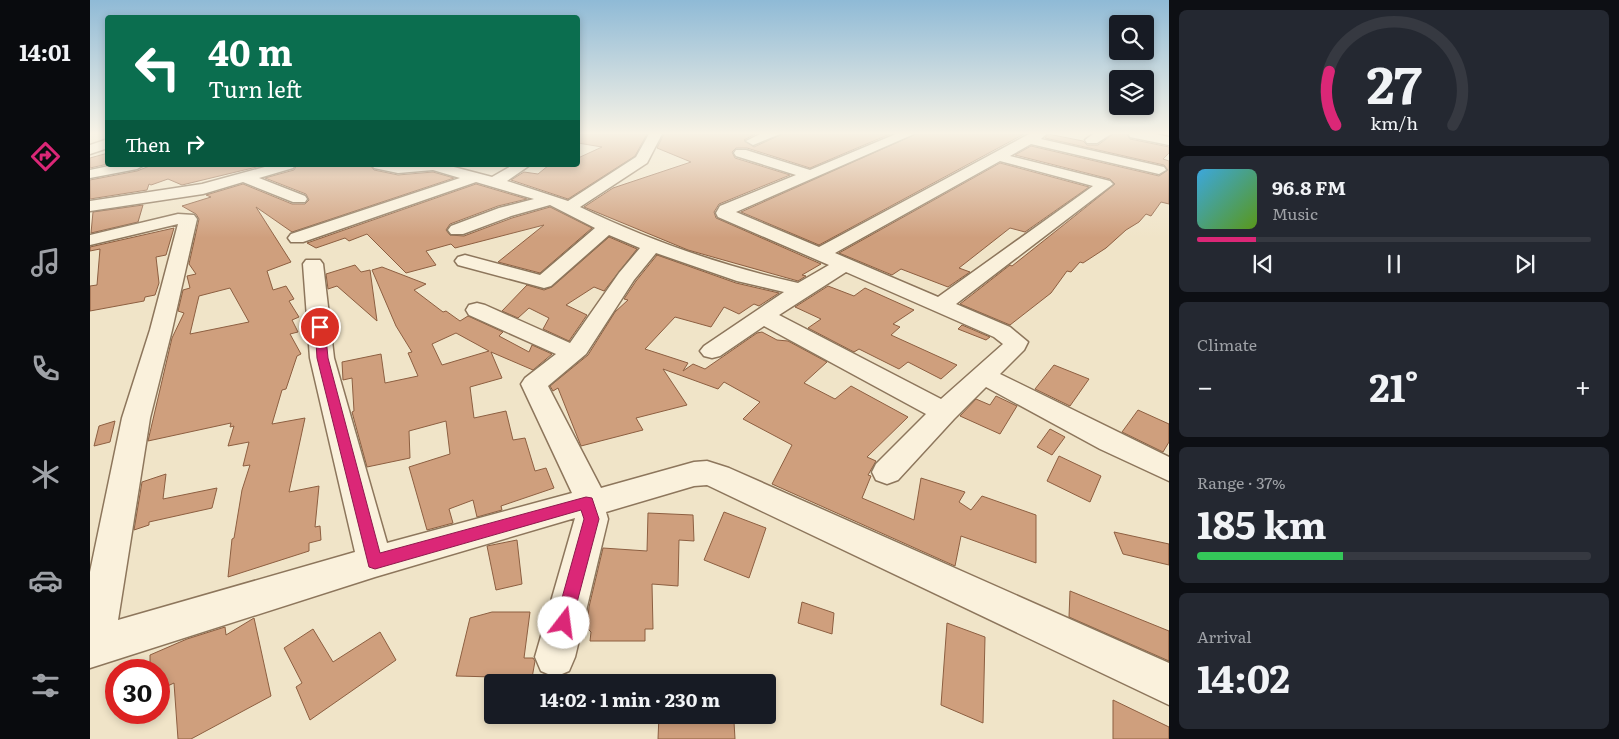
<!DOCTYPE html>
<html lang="en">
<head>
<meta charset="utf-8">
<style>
  :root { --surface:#171b24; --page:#242831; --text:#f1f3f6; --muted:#9ea1a6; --line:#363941; --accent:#db2777 }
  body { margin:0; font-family:Literata,serif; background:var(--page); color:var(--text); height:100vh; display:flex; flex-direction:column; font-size:19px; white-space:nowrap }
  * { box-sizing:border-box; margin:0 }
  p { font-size:16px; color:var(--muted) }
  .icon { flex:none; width:28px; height:28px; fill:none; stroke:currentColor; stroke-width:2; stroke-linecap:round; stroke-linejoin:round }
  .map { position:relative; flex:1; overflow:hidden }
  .side { display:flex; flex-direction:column; gap:10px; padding:10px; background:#0d0f14; width:450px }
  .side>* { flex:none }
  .banner { position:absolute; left:15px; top:15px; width:475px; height:152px; border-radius:5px; box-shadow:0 2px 8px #0003; background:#0b6e4f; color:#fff; overflow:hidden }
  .tools { position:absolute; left:1019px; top:15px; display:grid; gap:10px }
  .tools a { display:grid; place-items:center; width:45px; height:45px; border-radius:5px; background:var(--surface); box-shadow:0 2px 8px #0003; font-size:25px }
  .speed { position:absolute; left:15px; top:659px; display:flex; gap:10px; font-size:25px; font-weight:700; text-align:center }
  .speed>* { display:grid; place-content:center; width:65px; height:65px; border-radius:50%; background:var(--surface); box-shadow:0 2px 8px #0003; line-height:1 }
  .speed .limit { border:8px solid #d22; background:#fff; color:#111 }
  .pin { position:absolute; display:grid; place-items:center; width:42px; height:42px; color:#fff; margin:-21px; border:2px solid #fff; border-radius:50%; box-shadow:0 1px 5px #0007 }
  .me { position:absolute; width:55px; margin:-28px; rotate:15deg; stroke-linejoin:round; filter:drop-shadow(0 0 4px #0008) }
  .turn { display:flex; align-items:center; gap:18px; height:105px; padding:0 20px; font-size:22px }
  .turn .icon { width:65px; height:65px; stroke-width:2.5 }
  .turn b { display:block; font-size:35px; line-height:42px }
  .then { display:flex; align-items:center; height:48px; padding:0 20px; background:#0003; gap:10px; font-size:19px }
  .big { font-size:38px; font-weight:700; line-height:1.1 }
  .side .card { flex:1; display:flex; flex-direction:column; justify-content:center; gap:8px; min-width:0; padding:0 18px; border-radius:8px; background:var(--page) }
  .side .dial { align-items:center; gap:0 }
  .dial svg { height:130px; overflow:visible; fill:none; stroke:var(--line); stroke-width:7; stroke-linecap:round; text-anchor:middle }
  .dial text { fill:var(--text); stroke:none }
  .song { display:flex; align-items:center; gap:15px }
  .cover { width:60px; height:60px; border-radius:8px; background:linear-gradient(135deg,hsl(200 70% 55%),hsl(90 70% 35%)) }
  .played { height:5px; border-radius:2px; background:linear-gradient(90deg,var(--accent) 15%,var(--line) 15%) }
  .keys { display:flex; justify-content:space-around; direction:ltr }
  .heat { display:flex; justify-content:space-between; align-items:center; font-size:28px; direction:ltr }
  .charge { height:8px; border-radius:4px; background:linear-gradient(90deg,#34c759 37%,var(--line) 0) }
  .trip { position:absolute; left:394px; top:674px; width:292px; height:50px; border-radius:5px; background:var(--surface); box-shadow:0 2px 8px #0003; font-weight:700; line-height:50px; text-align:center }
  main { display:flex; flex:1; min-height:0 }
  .dock { display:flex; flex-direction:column; width:90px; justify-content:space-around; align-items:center; background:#090b0e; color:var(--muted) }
  .dock .icon { width:35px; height:35px }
  .dock .current { color:var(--accent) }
  .dock b { font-size:22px; color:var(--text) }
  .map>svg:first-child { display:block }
  .building { fill:#cf9f7d; stroke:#8d5f41; fill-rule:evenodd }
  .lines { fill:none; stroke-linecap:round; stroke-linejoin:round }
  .minor-casing { stroke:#8d765c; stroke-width:3 }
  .minor { fill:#faf1dc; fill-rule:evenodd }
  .route { fill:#db2777; stroke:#8e194d }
</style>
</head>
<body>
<main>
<nav class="dock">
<b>14:01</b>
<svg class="icon current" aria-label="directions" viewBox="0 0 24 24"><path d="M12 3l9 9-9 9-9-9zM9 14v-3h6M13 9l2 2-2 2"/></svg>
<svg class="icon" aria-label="music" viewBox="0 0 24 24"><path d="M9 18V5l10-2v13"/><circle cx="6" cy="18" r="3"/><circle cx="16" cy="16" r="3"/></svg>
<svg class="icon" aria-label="phone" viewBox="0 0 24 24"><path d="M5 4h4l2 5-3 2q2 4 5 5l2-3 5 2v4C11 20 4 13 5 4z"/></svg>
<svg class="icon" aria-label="climate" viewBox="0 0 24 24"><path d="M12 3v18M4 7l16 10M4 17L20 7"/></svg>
<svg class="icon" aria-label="car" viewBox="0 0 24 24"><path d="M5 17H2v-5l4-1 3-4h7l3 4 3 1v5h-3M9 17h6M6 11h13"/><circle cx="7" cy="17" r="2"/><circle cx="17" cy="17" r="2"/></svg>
<svg class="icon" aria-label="filters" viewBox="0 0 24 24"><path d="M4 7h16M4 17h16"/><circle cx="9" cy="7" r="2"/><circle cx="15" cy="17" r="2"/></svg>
</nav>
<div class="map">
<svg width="1079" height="739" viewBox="0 0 1079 739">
  <rect width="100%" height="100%" fill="#f0e4c8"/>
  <!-- building -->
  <g class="building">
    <path d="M488 134H557L545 156 478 199 421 180 434 172 448 174 459 165H488V158L512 147 488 143Z"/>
    <path d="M574 134H665L654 140 664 147 692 134H800L720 168 657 148H646L642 152 645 158 700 175 629 204 624 212 626 218 731 264 712 275 716 276 708 281 598 250 494 207 523 188 601 162 567 148Z"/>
    <path d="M826 134H934L729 245 651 212Z"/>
    <path d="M958 134 993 141 997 145H1008L1023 134H1037L1040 139 1079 147V153L1073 159 1079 161V204L1071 202 1061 216 1056 214 1049 222 1036 230 1016 248 993 263 990 262 981 272 977 271 961 293 920 325 870 304 920 265 922 266 1025 184 1020 179 925 155 941 146 1069 176 1078 170 1074 165 955 138Z"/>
    <path d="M18 153V164L0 168V158Z"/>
    <path d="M910 163 999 187 935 232 920 228 869 268 880 272 858 287 811 269 802 275 749 253Z"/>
    <path d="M62 165H175L92 185 78 179 61 185 59 184 57 190 0 199V180L47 171Z"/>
    <path d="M207 165H280L284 170 308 175 343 172 364 178 202 232 166 207 201 262 177 271 183 290 196 286 204 299 199 301 209 317 202 320 208 332 200 334 211 354 207 356 196 389 192 390 182 424 215 418 199 492 229 486 225 527 230 526 231 540 219 543V551L138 577 142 539 144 538 152 490 160 465 153 466 159 442 138 446 144 426 140 427 141 423 58 441 82 338 94 313 88 311 93 290 100 288 97 276 106 274 99 264 109 219 106 214 92 206 121 197 116 195 153 184 202 204H215L219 200 216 194 175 178 204 170ZM140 288 159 322 100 334 109 296Z"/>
    <path d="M386 184 437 199 408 206 360 224 356 230 360 235 374 236 422 218 460 207 502 228 450 273 408 262 454 225 365 248 361 244 336 251 346 265 316 273 277 234 259 241 255 238 226 248 217 243Z"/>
    <path d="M53 205 48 222 1 233 3 212Z"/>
    <path d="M84 228 76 255 66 257 69 283 65 295 55 297 54 301 0 311V286L7 285 10 249 0 251V247Z"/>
    <path d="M519 237 547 249 514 291 504 287 476 305 497 315 479 341 453 329 459 318 439 308 428 318 412 311 437 285 454 290 462 287Z"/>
    <path d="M567 255 646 283 689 293 669 306 664 304 649 314 634 307 621 327 585 317 555 349 598 363 593 371 603 364 615 369 667 333 672 332 687 340 698 341 737 362 714 383 745 399 761 386 818 417 777 457 786 461 778 475 781 476 772 498 824 520 831 478 875 492 869 502 881 510 892 496 946 515V563L871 536 865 566 682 484 702 445 653 419 670 402 634 382 628 389 573 369 597 405 546 418 553 430 491 446 468 388 463 391 460 386 498 355 525 312 538 300 534 299 546 281Z"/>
    <path d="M265 265 271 272 280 270 287 321 247 286 238 289 236 274Z"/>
    <path d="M292 267 336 284 324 290 353 312 356 311 370 321 378 316 413 332 409 336 439 352 442 345 462 354 443 370 401 352 412 378 380 387 384 418 416 411 423 440 435 438 445 471 456 468 464 488 411 506 412 510 387 517 383 500 359 509 363 523 337 530 319 467 360 454 356 421 319 431 320 458 277 467 262 412 264 411 262 378 253 380 252 362 291 354 295 383 328 376 318 353 322 352 306 326 282 270ZM366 333 399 351 352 365 342 344Z"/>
    <path d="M738 286 764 296 775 288 824 310 803 324 810 327 801 335 867 365 851 379 818 362 809 369 769 349 764 352 718 328 731 319 705 307Z"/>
    <path d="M872 325 900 337 896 340 868 329Z"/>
    <path d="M964 365 999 379 980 406 945 389Z"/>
    <path d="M906 396 927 406 910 434 870 416 886 399 900 405Z"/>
    <path d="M1048 410 1079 424V442L1073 452 1032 432Z"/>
    <path d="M25 421 20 442 4 446 9 426Z"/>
    <path d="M960 429 975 437 962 455 947 447Z"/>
    <path d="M969 456 1011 476 1000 502 957 481Z"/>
    <path d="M76 474 73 499 127 488 122 508 59 522V525L44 530 52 482Z"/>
    <path d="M634 512 676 528 659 578 614 560Z"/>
    <path d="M558 513 603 515 604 541 589 540 588 586 562 584 563 629H555V641H500L501 632 497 628 499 607 513 548 557 551Z"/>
    <path d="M1024 532 1079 544V565L1033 554Z"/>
    <path d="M427 540 432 584 406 590 397 546Z"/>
    <path d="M980 591 1079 631V661L979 617Z"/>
    <path d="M712 602 744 613 742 634 708 623Z"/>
    <path d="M402 612H440L434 658H443L445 661 442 678 366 676 380 618Z"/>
    <path d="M164 618 181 696 101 739H88L84 683 69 690V670H60V655L97 639 135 627 136 635Z"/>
    <path d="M857 623 895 637 893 723 851 705Z"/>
    <path d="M223 629 243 662 290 632 306 660 220 720 206 687 212 683 194 648Z"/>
    <path d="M1023 700 1079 727V739H1023Z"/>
    <path d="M569 715 644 722 645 739H568Z"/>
  </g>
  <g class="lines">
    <defs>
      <g id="minor">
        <path d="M559 134H572L557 163 490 207C560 241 633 266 708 283L739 265 628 217 626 213 630 206 706 175 646 156 644 153 646 150H656L720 170 806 134H824L646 212 729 247 939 134H956L951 139 1074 167 1076 170 1069 174 941 144 920 156 1020 181 1023 184 866 304 920 327 938 342 934 350 910 374 1079 457V481L1010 449 896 387 864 419 808 480 797 484 786 480 782 472 786 464 836 414 674 326 630 356 622 358 614 356 610 351 614 346 694 292 647 281 566 253 544 280 496 354 458 386 511 488 604 462 617 461 639 468 1079 663V705L617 485 604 486 516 512 518 519 485 657 479 671 465 677 451 671 445 657 485 518 285 577 0 668V572L32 418 60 330 88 224 0 245V235L88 214 104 215 107 219 82 330 60 418 28 620 265 552 220 358 213 264 216 260H230L233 264 244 358 297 543 482 493 431 384 435 378 466 354 379 315 376 310 379 305 387 303 395 305 480 343 529 273 550 248 519 235 461 286 454 288 368 265 365 261 368 257 375 255 450 275 505 228 460 205 421 216 373 234H361L358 230 361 226 409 208 444 199 386 182 213 242H201L198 238 201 234 370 178 343 170 308 173 284 168 282 165H356L402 177 423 165H440L417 181 478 201 546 157ZM910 161 1003 186 848 297 745 253ZM756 272 904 337 913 344 851 399 689 315Z"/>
        <path d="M670 134H690L663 145 656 141Z"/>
        <path d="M1003 134H1021L1007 143H997L995 140Z"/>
        <path d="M1039 134H1066L1079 137V145L1040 137Z"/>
        <path d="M18 139V148L0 154V145Z"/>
        <path d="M24 165H54L47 169 0 178V170Z"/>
        <path d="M182 165H205L203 168 169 178 215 196 217 199 215 202H203L153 182 113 194 0 211V201L112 184Z"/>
      </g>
    </defs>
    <!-- minor casing -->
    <use href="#minor" class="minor-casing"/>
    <!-- minor -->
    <use href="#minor" class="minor"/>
  </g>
  <!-- sky -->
  <linearGradient id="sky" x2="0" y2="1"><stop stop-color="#8fbad6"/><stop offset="0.56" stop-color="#f8f3e6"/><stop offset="1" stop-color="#f8f3e6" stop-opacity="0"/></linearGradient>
  <rect width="1079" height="238" fill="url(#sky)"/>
  <!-- route -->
  <path class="route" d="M230 324 235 327 238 358 290 553 496 497 502 498 509 519 480 629 474 631 468 629 465 623 494 519 491 510 285 569 279 567 227 358 225 327Z"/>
</svg>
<div class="tools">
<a><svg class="icon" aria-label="search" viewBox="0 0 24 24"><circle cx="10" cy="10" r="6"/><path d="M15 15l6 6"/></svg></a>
<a><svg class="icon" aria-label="layers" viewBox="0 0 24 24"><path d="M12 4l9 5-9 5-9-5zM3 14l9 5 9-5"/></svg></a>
</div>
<div class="speed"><div class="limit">30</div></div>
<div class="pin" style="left:230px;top:327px;background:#d93025"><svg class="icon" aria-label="arrive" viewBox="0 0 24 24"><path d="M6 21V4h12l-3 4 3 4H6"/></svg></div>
<svg class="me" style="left:474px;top:623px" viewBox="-20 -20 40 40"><circle r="19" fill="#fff"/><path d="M0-13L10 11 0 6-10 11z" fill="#db2777"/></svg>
<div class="trip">14:02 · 1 min · 230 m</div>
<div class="banner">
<div class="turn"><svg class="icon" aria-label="left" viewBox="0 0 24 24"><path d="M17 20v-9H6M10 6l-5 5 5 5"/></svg><div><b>40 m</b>Turn left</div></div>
<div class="then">Then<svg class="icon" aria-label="right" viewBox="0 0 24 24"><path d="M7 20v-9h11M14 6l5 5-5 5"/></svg></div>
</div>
</div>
<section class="side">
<div class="card dial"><svg viewBox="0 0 100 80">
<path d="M14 69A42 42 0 1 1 86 69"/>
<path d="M14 69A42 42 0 0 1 10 36" stroke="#db2777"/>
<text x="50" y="56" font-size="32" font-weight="700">27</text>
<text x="50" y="72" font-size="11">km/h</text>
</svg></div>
<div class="card">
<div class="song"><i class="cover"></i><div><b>96.8 FM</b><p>Music</p></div></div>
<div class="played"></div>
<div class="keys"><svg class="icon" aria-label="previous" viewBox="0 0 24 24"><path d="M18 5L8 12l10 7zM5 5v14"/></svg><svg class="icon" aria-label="pause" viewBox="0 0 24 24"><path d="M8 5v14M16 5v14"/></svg><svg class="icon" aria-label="next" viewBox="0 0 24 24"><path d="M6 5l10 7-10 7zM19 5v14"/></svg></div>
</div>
<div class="card"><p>Climate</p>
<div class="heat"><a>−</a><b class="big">21°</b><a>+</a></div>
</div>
<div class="card"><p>Range · 37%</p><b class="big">185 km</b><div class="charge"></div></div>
<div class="card"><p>Arrival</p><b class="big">14:02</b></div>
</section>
</main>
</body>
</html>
